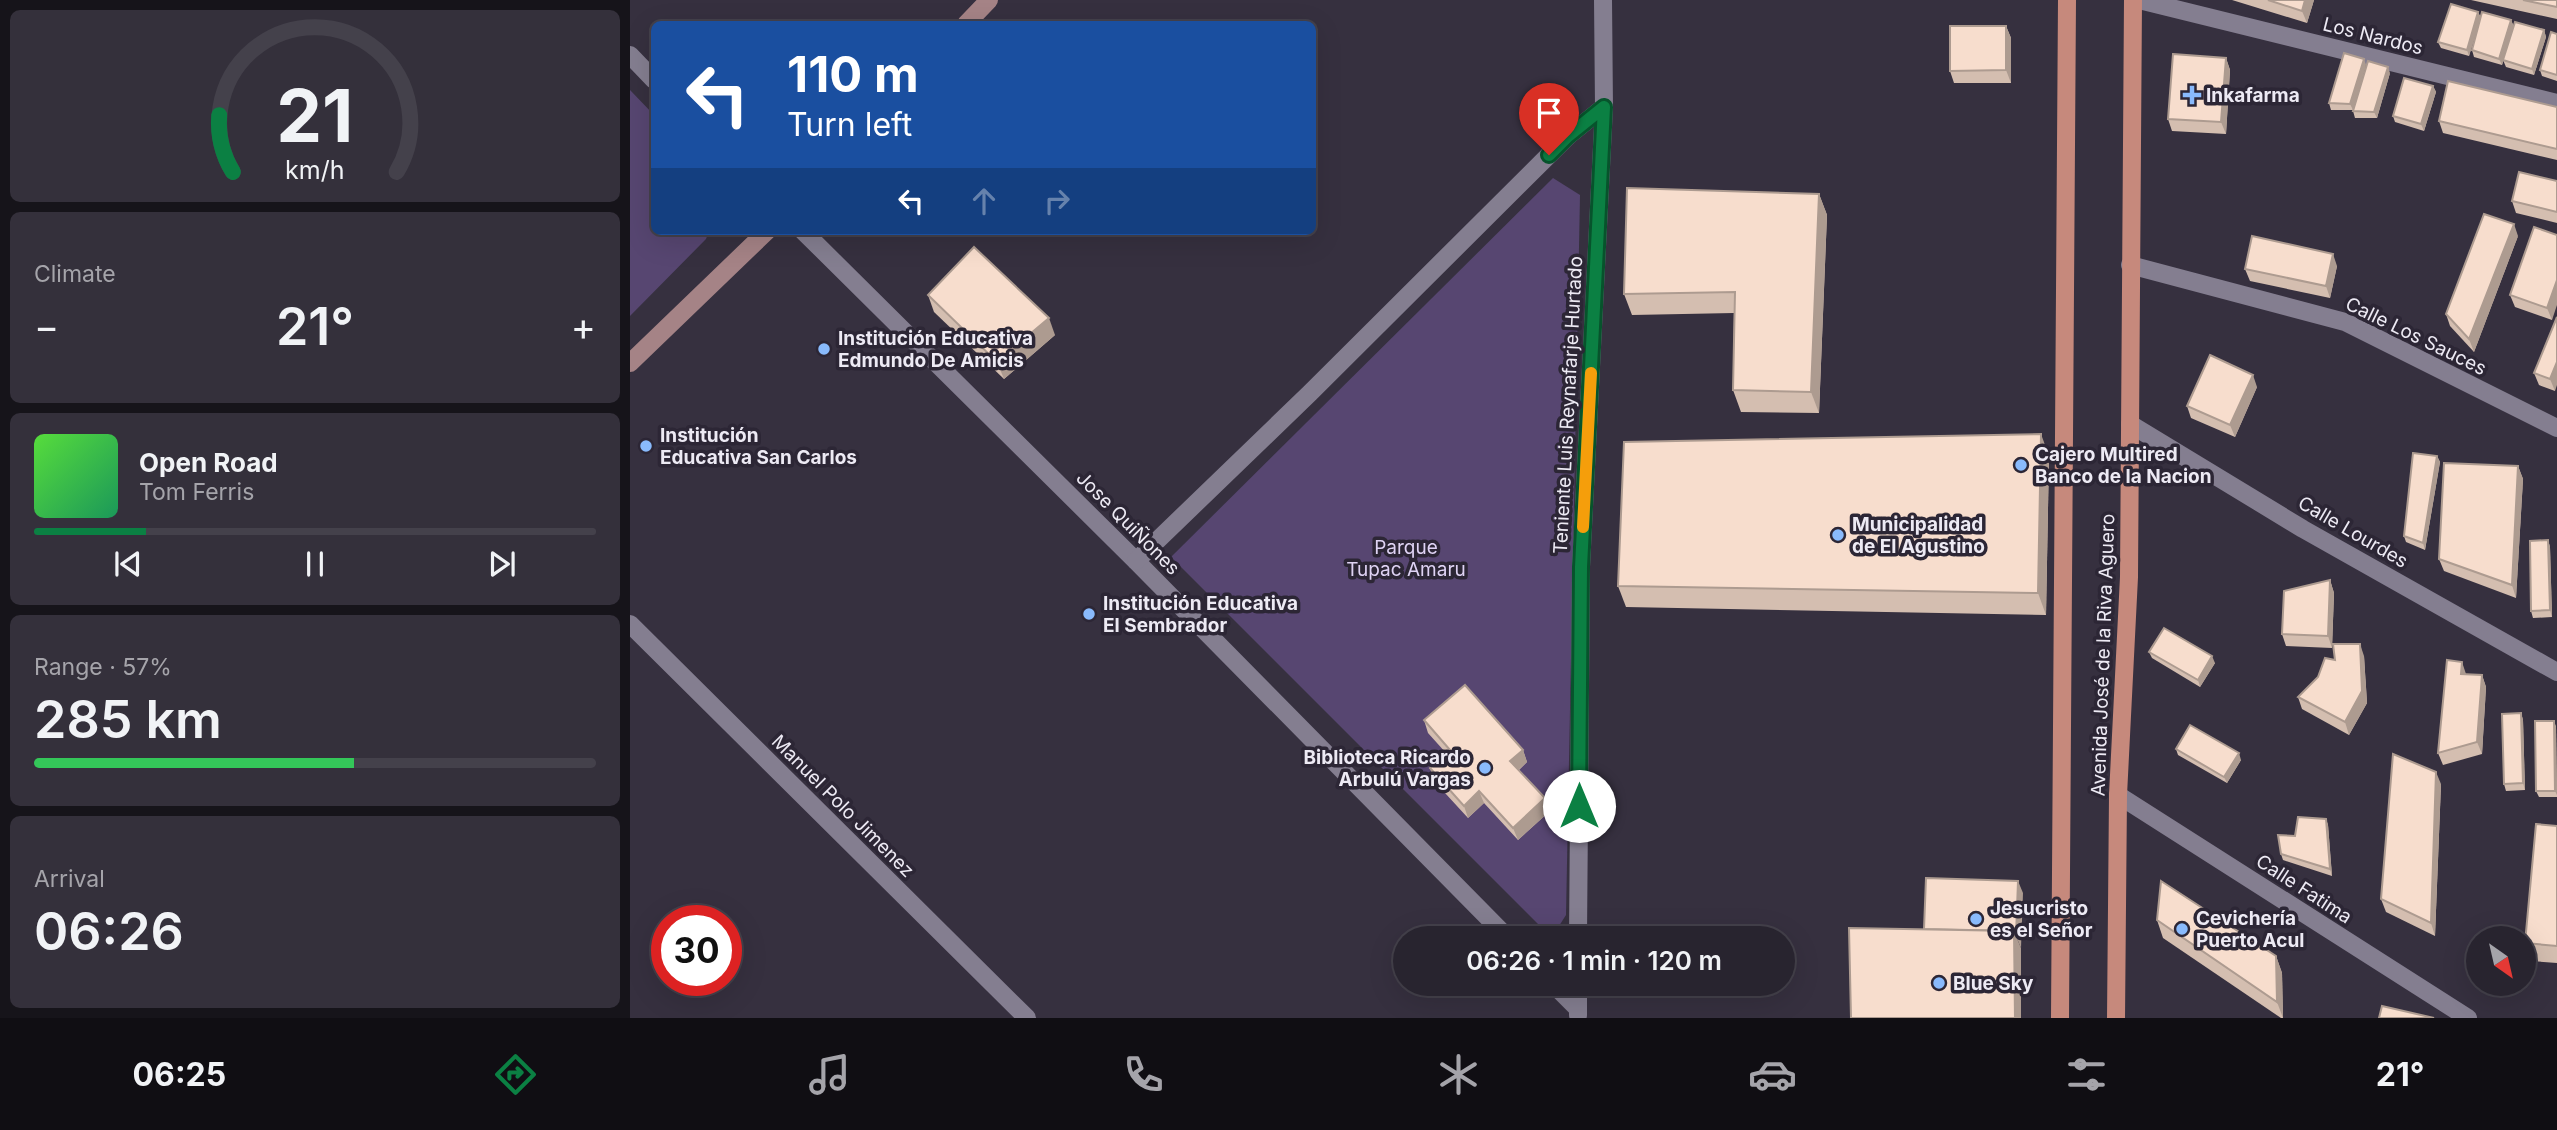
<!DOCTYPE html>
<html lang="en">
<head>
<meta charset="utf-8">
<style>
  :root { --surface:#28242f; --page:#34303b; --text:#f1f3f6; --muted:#a5a4aa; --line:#44414b; --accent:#0b8043 }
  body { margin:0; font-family:Inter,sans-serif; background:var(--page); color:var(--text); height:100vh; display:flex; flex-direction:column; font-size:26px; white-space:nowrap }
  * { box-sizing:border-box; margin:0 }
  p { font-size:23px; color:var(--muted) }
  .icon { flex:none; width:38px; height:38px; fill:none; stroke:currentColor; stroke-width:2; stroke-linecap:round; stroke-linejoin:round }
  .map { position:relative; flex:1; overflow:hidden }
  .details { display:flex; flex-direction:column; gap:10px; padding:10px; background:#16141a; width:630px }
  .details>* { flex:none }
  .banner { position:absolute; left:21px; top:21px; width:665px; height:214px; border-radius:10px; box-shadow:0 7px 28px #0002,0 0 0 2px var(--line); background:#1a4fa0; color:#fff; overflow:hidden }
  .needle { width:46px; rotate:146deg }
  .fabs { position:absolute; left:1836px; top:926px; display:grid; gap:14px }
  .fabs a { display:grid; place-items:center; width:70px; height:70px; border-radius:50%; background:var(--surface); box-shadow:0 7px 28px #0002,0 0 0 2px var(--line); font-size:35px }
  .speed { position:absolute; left:21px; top:905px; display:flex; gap:14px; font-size:35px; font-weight:700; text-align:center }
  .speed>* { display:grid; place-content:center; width:91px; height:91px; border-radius:50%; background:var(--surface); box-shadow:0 7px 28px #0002,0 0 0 2px var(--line); line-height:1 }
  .speed .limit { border:10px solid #d22; background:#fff; color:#111 }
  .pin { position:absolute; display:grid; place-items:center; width:60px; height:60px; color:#fff; margin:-72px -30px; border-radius:50% 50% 50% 0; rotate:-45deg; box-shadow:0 0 7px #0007 }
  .pin .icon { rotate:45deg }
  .me { position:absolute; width:77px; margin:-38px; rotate:0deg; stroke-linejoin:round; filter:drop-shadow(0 0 5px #0008) }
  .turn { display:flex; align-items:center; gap:24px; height:147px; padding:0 21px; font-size:32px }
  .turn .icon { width:91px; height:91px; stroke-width:2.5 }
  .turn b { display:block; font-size:49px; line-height:60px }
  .lanes { display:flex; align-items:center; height:66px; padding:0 21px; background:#0003; justify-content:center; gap:35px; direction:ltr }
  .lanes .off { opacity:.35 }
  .big { font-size:52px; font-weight:600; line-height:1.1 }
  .details .card { flex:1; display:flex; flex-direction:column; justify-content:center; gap:10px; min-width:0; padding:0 24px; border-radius:10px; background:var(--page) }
  .details .dial { align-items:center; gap:0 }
  .dial svg { height:182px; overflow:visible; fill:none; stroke:var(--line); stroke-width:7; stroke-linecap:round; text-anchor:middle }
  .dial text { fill:var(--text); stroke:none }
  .song { display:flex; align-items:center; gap:21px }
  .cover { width:84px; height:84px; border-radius:10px; background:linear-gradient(135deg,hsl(110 70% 55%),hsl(150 70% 35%)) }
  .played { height:7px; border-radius:4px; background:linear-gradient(90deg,var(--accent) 20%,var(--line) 20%) }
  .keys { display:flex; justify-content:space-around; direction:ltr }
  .heat { display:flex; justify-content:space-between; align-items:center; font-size:38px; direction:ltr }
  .charge { height:10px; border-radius:5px; background:linear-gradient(90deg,#34c759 57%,var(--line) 0) }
  .trip { position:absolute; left:763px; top:926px; width:402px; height:70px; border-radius:35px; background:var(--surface); box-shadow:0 7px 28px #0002,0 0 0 2px var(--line); font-weight:600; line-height:70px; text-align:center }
  .tab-bar { display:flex; height:112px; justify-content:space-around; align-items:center; background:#100e13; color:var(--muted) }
  .tab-bar .icon { width:49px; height:49px }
  .tab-bar .selected { color:var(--accent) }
  .tab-bar b { font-size:32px; color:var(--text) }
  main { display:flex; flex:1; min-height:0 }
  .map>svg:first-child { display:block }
  .green { fill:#574671 }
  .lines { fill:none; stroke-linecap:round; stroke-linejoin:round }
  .street { stroke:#847e90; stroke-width:18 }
  .secondary { stroke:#a58386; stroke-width:18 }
  .primary { stroke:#c6897c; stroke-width:18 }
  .wall { fill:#d4beb0 }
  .shaded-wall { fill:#ad9b90 }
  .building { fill:#f7ddcd; stroke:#ad9b90; stroke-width:2 }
  .route-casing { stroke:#07532c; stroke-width:18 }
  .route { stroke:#0b8043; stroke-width:12 }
  .slow { stroke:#f59e0b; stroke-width:12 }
  .poi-dot { fill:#89bafc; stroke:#2c2635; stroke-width:2.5 }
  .labels { text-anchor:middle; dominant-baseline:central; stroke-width:7; stroke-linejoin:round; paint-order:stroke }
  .street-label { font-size:19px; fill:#edeaf4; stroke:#2c2635 }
  .poi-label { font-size:19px; font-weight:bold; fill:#edeaf4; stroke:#2c2635; text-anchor:start }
  .park-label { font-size:19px; fill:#dfd3f4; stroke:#2c2635 }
</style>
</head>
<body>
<main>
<section class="details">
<div class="card dial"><svg viewBox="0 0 100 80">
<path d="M14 69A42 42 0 1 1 86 69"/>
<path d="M14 69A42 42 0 0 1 8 44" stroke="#0b8043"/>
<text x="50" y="56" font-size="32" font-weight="700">21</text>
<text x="50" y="72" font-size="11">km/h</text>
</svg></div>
<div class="card"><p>Climate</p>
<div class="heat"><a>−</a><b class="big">21°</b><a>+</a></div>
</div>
<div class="card">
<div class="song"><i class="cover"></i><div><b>Open Road</b><p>Tom Ferris</p></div></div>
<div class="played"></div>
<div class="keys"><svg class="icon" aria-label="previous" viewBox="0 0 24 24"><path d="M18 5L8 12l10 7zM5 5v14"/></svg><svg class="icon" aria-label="pause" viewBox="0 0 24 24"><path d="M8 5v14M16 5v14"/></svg><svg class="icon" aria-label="next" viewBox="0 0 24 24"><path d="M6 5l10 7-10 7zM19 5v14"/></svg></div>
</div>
<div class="card"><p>Range · 57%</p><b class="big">285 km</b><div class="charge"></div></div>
<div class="card"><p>Arrival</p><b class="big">06:26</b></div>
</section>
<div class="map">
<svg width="1927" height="1018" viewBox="0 0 1927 1018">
  <rect width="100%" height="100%" fill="#36303f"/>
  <!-- green -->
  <g class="green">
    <path d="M0 90 24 115V231H79L76 239 0 316Z"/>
    <path d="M923 178 950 195 936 915 929 926 917 929 909 925 541 557Z"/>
  </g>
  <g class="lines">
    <!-- street -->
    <g class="street">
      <path d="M1509 0 1927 103"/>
      <path d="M0 55 24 80"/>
      <path d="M173 231 506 561 878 938"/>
      <path d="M1500 265 1715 322 1927 428"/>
      <path d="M1500 424 1673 529 1927 672"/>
      <path d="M506 561 680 393 938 136 974 107"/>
      <path d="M0 624 397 1018"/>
      <path d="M1488 795 1838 1018"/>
      <path d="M948 938 951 567 974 107 973 0"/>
      <path d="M923 984 948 1009"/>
      <path d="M948 1015V984"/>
    </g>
    <!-- secondary -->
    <g class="secondary">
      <path d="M336 24 359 0"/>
      <path d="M0 363 137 231"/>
    </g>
    <!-- primary -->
    <g class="primary">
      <path d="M1430 1018 1437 0"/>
      <path d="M1486 1018 1488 795 1499 577 1503 0"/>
    </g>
  </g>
  <!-- wall -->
  <g class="wall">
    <path d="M1602 0H1684L1677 23Z"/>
    <path d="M1841 0H1927V19Z"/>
    <path d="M1848 12 1851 18 1881 20 1884 27 1872 65 1844 57 1842 50 1850 19 1839 56 1811 48 1808 42Z"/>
    <path d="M1376 26 1381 38V83H1324L1320 71Z"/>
    <path d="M1914 30 1916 37 1904 75 1876 67 1873 60Z"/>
    <path d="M1927 34V81L1912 76 1910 70Z"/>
    <path d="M1596 58 1600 70 1596 134 1542 131 1538 119Z"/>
    <path d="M1736 65 1723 110H1701L1699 103Z"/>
    <path d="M1760 73 1747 118H1725L1723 111Z"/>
    <path d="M1803 86 1806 92 1794 131 1765 122 1763 116Z"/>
    <path d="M1927 107V160L1813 133 1809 121Z"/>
    <path d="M1927 181V223L1886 213 1882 201Z"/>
    <path d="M1189 194 1197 215 1189 413 1111 412 1103 390 1104 313 1002 315 994 294Z"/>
    <path d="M1927 235 1922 320 1885 307 1880 295Z"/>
    <path d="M1888 236 1844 352 1820 326 1816 314Z"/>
    <path d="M1707 266 1700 298 1620 281 1615 269Z"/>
    <path d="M298 295 425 335 374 379 304 312Z"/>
    <path d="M1927 317 1925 391 1909 385 1904 373Z"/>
    <path d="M1627 387 1605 437 1561 418 1557 406Z"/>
    <path d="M1419 456 1416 615 996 607 988 586Z"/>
    <path d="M1807 456 1810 462 1795 550 1776 542 1774 536Z"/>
    <path d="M1888 466 1893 479 1886 598 1814 571 1809 559Z"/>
    <path d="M1918 540 1920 547 1922 617 1903 618 1901 611Z"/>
    <path d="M1700 580 1704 593 1702 648 1656 646 1652 634Z"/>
    <path d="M1519 652 1585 663 1570 687 1522 658Z"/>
    <path d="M1734 656 1737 703 1719 735 1672 709 1668 697 1705 660Z"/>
    <path d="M1836 674 1852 675 1856 687 1852 754 1813 765 1808 753Z"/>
    <path d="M1891 713 1893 720 1895 790 1876 791 1874 784Z"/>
    <path d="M794 720 893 750 897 762 889 770 920 811 888 840 854 803 838 818 804 781 800 768 816 753 798 733Z"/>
    <path d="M1924 721 1926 727 1927 797H1909L1906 791Z"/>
    <path d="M1546 749 1611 760 1597 783 1548 755Z"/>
    <path d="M1811 784 1805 936 1756 912 1751 899Z"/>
    <path d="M1696 819 1698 825 1702 876 1653 860 1651 854 1665 836Z"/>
    <path d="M1927 826V963L1901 961 1895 943Z"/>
    <path d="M1527 920 1646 956 1652 973 1653 1018H1651L1533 938Z"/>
  </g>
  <!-- shaded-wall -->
  <g class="shaded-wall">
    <path d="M1675 0H1684L1677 23 1672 11Z"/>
    <path d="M1848 12 1851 18 1839 56 1837 50Z"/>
    <path d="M1881 20 1884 27 1872 65 1869 59Z"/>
    <path d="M1376 26 1381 38V83L1376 70Z"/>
    <path d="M1914 30 1916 37 1904 75 1902 69Z"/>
    <path d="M1596 58 1600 70 1596 134 1591 122Z"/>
    <path d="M1734 59 1736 65 1723 110 1720 104Z"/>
    <path d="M1758 67 1760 73 1747 118 1744 112Z"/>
    <path d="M1803 86 1806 92 1794 131 1791 124Z"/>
    <path d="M1189 194 1197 215 1189 413 1181 392Z"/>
    <path d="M1884 224 1888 236 1844 352 1839 339Z"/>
    <path d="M1703 254 1707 266 1700 298 1696 286Z"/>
    <path d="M1927 280V305L1922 320 1917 308Z"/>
    <path d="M419 318 425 335 374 379 367 362Z"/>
    <path d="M1927 362V385L1925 391 1920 379Z"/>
    <path d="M1623 375 1627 387 1605 437 1600 425Z"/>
    <path d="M1411 434 1419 456 1416 615 1408 593Z"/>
    <path d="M1807 456 1810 462 1795 550 1793 543Z"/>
    <path d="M1888 466 1893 479 1886 598 1882 585Z"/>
    <path d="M1918 540 1920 547 1922 617 1920 610Z"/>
    <path d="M1700 580 1704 593 1702 648 1698 636Z"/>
    <path d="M1730 644 1734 656 1737 703 1719 735 1715 722Z"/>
    <path d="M1582 656 1585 663 1570 687 1568 680Z"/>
    <path d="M1832 662 1836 674H1831Z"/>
    <path d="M1852 675 1856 687 1852 754 1847 742Z"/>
    <path d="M1891 713 1893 720 1895 790 1893 783Z"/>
    <path d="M1924 721 1926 727 1927 795 1925 791Z"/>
    <path d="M893 750 897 762 885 773 880 761Z"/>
    <path d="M1609 753 1611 760 1597 783 1594 777Z"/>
    <path d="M1806 772 1811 784 1805 936 1801 923Z"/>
    <path d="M849 791 854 803 838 818 834 806Z"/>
    <path d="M915 798 920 811 888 840 883 828Z"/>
    <path d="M1696 819 1698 825 1702 876 1700 869Z"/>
    <path d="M1388 881 1393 893 1391 948 1386 936Z"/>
    <path d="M1384 931 1391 948V1018H1385Z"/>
    <path d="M1646 956 1652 973 1653 1018 1647 1002Z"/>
  </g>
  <!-- building -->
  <g class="building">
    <path d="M1638 0H1675L1672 11Z"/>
    <path d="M1893 0H1927V7Z"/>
    <path d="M1821 4 1848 12 1837 50 1808 42Z"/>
    <path d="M1852 12 1881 20 1869 59 1842 50Z"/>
    <path d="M1885 22 1914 30 1902 69 1873 60Z"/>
    <path d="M1320 26H1376V70L1320 71Z"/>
    <path d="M1921 32 1927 34V75L1910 70Z"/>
    <path d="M1714 53 1734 59 1720 104 1699 103Z"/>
    <path d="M1543 54 1596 58 1591 122 1538 119Z"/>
    <path d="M1738 61 1758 67 1744 112 1723 111Z"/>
    <path d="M1774 78 1803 86 1791 124 1763 116Z"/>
    <path d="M1818 81 1927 107V149L1809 121Z"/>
    <path d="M1889 172 1927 181V212L1882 201Z"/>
    <path d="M997 188 1189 194 1181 392 1103 390 1105 292 994 294Z"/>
    <path d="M1854 214 1884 224 1839 339 1816 314Z"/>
    <path d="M1904 227 1927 235V280L1917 308 1880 295Z"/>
    <path d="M1622 236 1703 254 1696 286 1615 269Z"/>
    <path d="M344 247 419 318 367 362 298 295Z"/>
    <path d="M1927 317V362L1920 379 1904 373Z"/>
    <path d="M1580 355 1623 375 1600 425 1557 406Z"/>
    <path d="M1411 434 1408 593 988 586 994 442Z"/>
    <path d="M1783 453 1807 456 1793 543 1774 536Z"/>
    <path d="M1814 463 1888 466 1882 585 1809 559Z"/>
    <path d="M1918 540 1920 610 1901 611 1900 541Z"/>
    <path d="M1700 580 1698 636 1652 634 1654 591Z"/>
    <path d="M1534 628 1582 656 1568 680 1519 652Z"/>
    <path d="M1703 644H1730L1732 691 1715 722 1668 697 1688 677 1695 658 1705 660Z"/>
    <path d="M1817 660 1832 662 1831 674 1852 675 1847 742 1808 753Z"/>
    <path d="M835 685 893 750 880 761 915 798 883 828 849 791 834 806 800 768 820 750 794 720Z"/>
    <path d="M1891 713 1893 783 1874 784 1872 714Z"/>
    <path d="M1905 721H1924L1925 791H1906Z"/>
    <path d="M1560 725 1609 753 1594 777 1546 749Z"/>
    <path d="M1763 754 1806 772 1801 923 1751 899Z"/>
    <path d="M1668 817 1696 819 1700 869 1651 854 1648 835 1665 836Z"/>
    <path d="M1906 824 1927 826V946L1895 943Z"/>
    <path d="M1296 878 1388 881 1386 936 1384 931 1294 929Z"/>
    <path d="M1531 881 1646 956 1647 1002 1527 920Z"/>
    <path d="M1219 928 1384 931 1385 1018H1221Z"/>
    <path d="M1752 1006 1804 1018H1749Z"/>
  </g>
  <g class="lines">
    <defs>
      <path id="route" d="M919 155 938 136 974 107 951 567 949 806"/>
    </defs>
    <!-- route casing -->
    <use href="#route" class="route-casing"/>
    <!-- route -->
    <use href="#route" class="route"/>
    <!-- slow -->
    <path class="slow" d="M953 527 961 373"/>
  </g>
  <!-- markers -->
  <g class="poi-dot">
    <path d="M1558.5 84.5h7v7h7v7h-7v7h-7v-7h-7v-7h7z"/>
    <circle cx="194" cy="349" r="7"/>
    <circle cx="16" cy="446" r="7"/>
    <circle cx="1391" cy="465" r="7"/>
    <circle cx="1208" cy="535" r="7"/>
    <circle cx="459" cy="614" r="7"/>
    <circle cx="855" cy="768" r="7"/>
    <circle cx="1346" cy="919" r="7"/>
    <circle cx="1552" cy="929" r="7"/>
    <circle cx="1309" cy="983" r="7"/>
  </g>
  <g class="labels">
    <!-- street labels -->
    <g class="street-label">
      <text transform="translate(1743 36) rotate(14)">Los Nardos</text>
      <text transform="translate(1786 336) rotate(26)">Calle Los Sauces</text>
      <text transform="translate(938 405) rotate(-87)">Teniente Luis Reynafarje Hurtado</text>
      <text transform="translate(498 523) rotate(45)">Jose QuiÑones</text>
      <text transform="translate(1723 532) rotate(30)">Calle Lourdes</text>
      <text transform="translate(1473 655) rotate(-88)">Avenida José de la Riva Aguero</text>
      <text transform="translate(213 806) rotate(45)">Manuel Polo Jimenez</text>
      <text transform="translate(1674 889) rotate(33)">Calle Fatima</text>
    </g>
    <!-- poi labels -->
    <g class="poi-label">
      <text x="1576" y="95">Inkafarma</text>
      <text x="208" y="338">Institución Educativa<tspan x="208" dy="22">Edmundo De Amicis</tspan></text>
      <text x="30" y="435">Institución<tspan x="30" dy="22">Educativa San Carlos</tspan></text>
      <text x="1405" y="454">Cajero Multired<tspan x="1405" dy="22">Banco de la Nacion</tspan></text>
      <text x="1222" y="524">Municipalidad<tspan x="1222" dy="22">de El Agustino</tspan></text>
      <text x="473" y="603">Institución Educativa<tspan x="473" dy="22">El Sembrador</tspan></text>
      <text x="841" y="757" text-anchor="end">Biblioteca Ricardo<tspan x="841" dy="22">Arbulú Vargas</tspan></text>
      <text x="1360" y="908">Jesucristo<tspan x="1360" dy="22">es el Señor</tspan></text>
      <text x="1566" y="918">Cevichería<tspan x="1566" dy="22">Puerto Acul</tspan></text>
      <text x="1323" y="983">Blue Sky</text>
    </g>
    <!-- park labels -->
    <g class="park-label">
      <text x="776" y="547">Parque<tspan x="776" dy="22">Tupac Amaru</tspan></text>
    </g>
  </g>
</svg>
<div class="fabs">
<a><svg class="needle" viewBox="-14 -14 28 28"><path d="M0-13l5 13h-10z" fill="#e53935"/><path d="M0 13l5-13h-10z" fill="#a5a4aa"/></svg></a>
</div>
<div class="speed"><div class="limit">30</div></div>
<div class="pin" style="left:919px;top:155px;background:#d93025"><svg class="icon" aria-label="arrive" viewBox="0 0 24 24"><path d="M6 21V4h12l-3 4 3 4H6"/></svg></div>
<svg class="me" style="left:949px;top:806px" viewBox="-20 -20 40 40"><circle r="19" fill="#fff"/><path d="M0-13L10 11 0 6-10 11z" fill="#0b8043"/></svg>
<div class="trip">06:26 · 1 min · 120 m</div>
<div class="banner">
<div class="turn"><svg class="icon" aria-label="left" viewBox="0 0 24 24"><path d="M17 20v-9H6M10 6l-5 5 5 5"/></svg><div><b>110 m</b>Turn left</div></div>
<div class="lanes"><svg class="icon" aria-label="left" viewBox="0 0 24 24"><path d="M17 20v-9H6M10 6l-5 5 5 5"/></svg><svg class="icon off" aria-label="ahead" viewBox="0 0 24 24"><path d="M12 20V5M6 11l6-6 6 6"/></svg><svg class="icon off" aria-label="right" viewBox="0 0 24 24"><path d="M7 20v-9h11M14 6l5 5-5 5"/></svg></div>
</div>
</div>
</main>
<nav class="tab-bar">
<b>06:25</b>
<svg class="icon selected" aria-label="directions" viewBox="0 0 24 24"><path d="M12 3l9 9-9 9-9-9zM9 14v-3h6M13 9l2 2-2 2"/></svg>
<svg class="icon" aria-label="music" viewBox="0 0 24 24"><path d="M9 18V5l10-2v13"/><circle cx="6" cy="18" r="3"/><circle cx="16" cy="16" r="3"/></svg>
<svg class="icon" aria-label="phone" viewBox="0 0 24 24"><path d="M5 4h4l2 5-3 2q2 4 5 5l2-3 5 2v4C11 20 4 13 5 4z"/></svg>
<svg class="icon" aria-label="climate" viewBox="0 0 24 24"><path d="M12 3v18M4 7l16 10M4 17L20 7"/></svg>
<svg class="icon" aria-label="car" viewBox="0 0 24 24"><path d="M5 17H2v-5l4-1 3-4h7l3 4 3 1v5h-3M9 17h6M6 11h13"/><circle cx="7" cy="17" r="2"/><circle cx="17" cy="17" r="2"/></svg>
<svg class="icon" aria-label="filters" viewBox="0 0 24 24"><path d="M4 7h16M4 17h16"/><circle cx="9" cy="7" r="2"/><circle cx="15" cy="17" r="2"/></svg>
<b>21°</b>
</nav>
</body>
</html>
